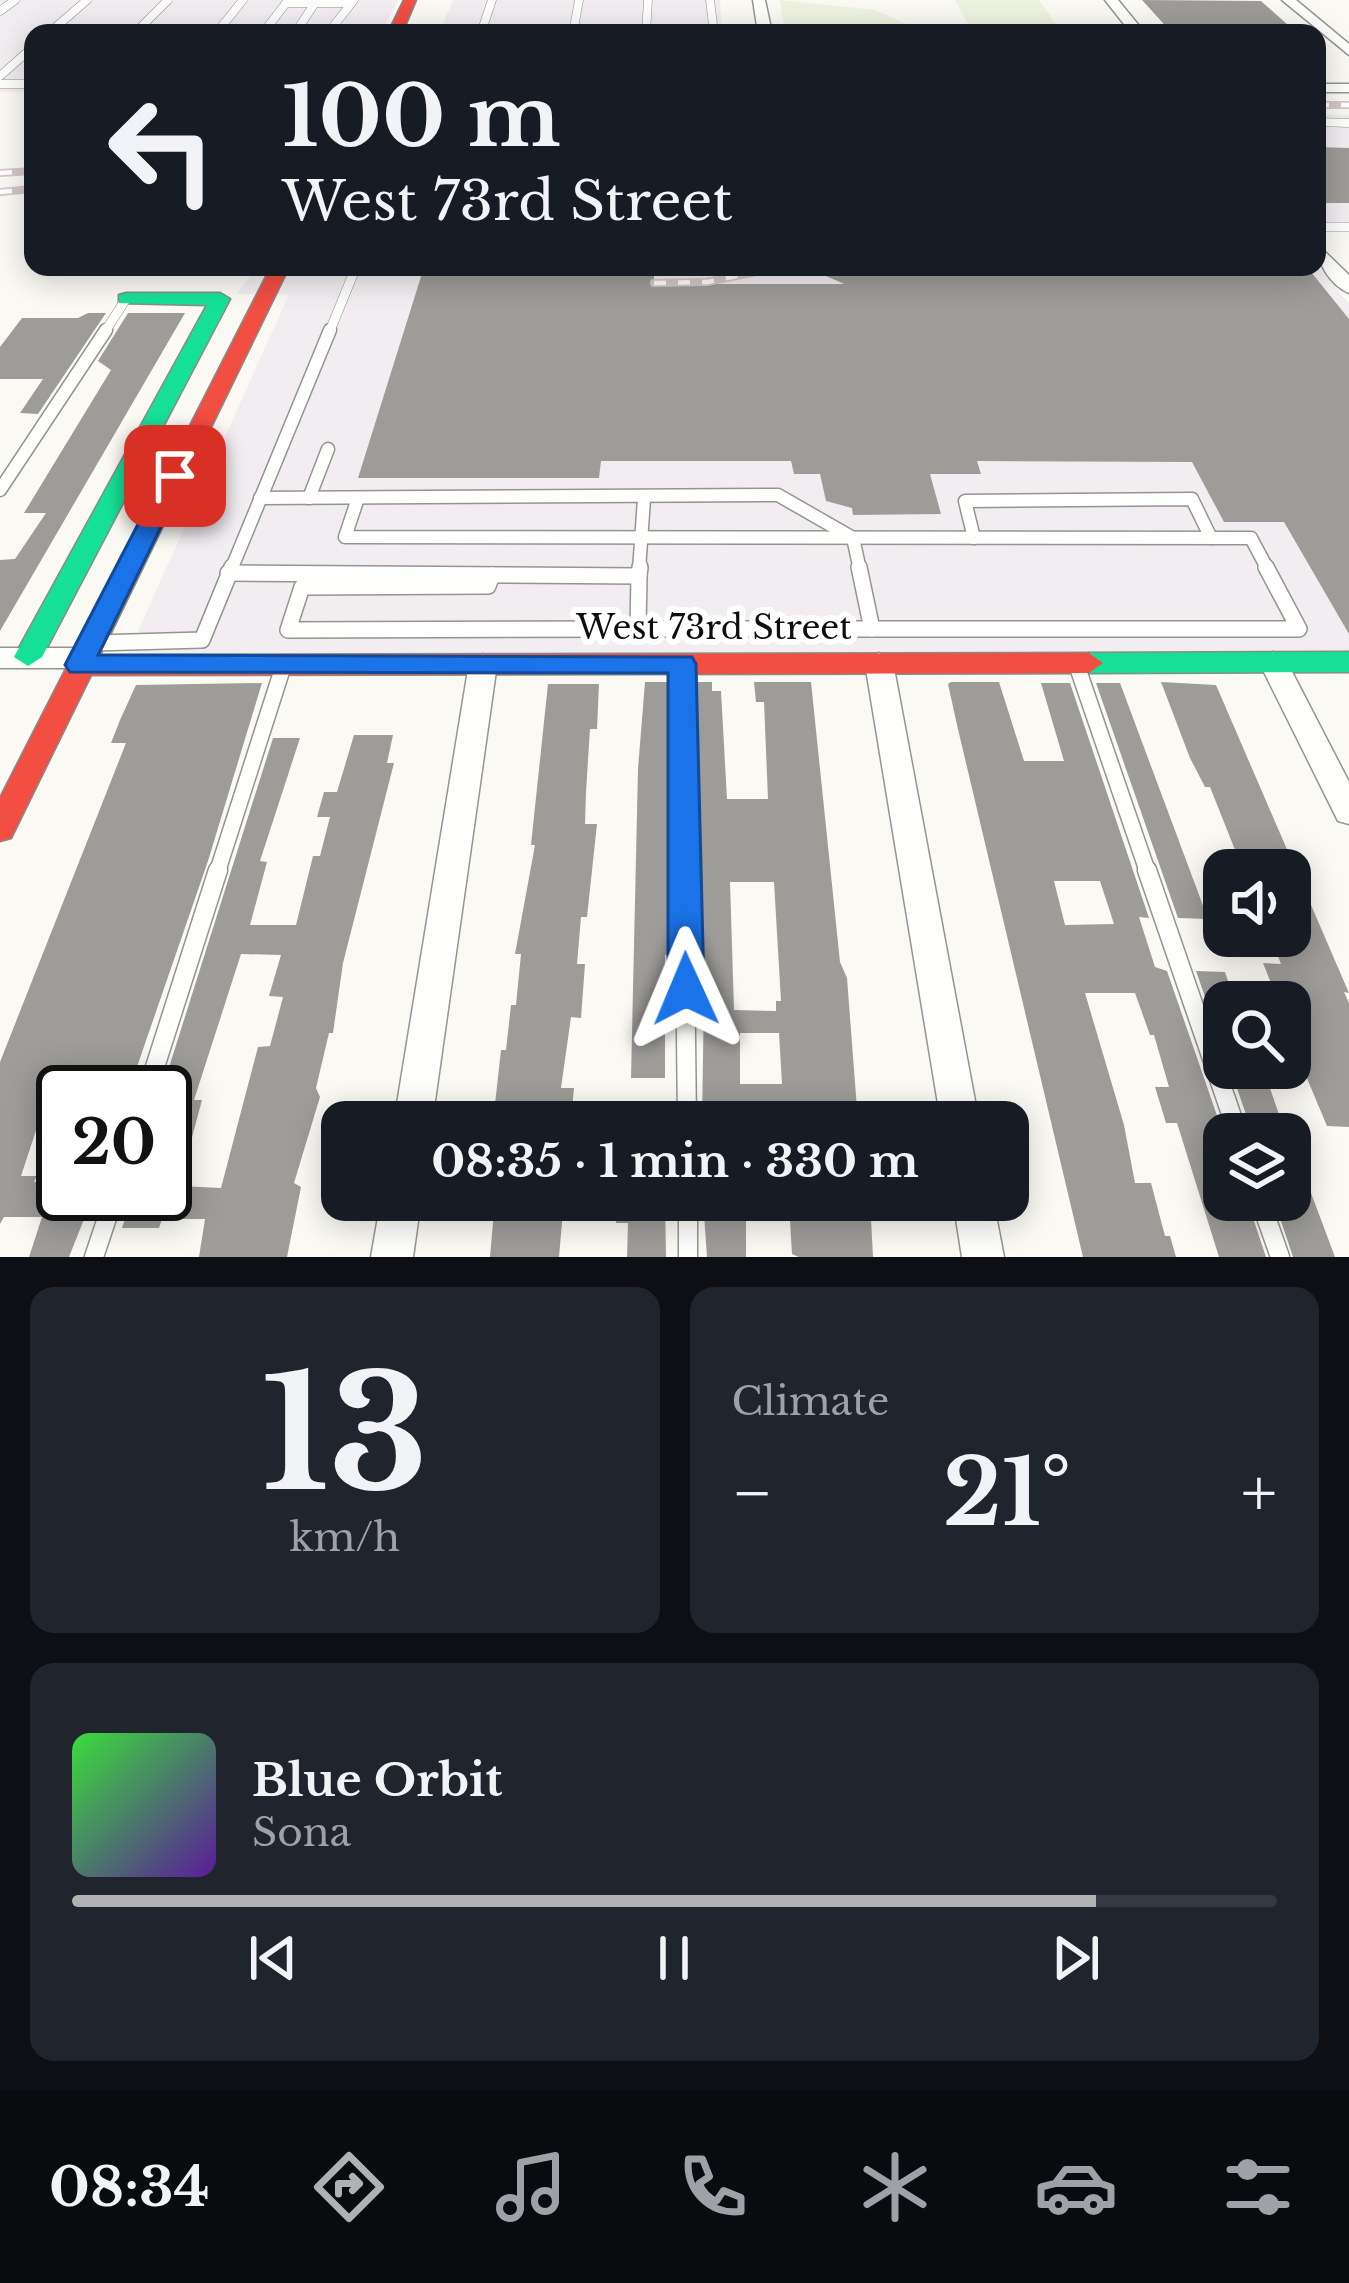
<!DOCTYPE html>
<html lang="en">
<head>
<meta charset="utf-8">
<style>
  :root { --surface:#171b24; --page:#20242c; --text:#f1f3f6; --muted:#9ea1a6; --line:#363941; --accent:#b0b1b2 }
  body { margin:0; font-family:"Libre Baskerville",serif; background:var(--page); color:var(--text); height:100vh; display:flex; flex-direction:column; font-size:45px; white-space:nowrap }
  * { box-sizing:border-box; margin:0 }
  p { font-size:39px; color:var(--muted) }
  .icon { flex:none; width:66px; height:66px; fill:none; stroke:currentColor; stroke-width:2; stroke-linecap:round; stroke-linejoin:round }
  .map { position:relative; height:1257px; overflow:hidden }
  .panel { display:flex; flex-direction:column; gap:30px; padding:30px; background:#0d0f14; flex:1 }
  .panel>* { flex:none }
  .banner { position:absolute; left:24px; top:24px; width:1302px; height:252px; border-radius:24px; box-shadow:0 6px 30px #0003; background:#171b24; color:var(--text); overflow:hidden }
  .buttons { position:absolute; left:1203px; top:849px; display:grid; gap:24px }
  .buttons a { display:grid; place-items:center; width:108px; height:108px; border-radius:24px; background:var(--surface); box-shadow:0 6px 30px #0003; font-size:60px }
  .speed { position:absolute; left:36px; top:1065px; display:flex; gap:24px; font-size:60px; font-weight:700; text-align:center }
  .speed>* { display:grid; place-content:center; width:156px; height:156px; border-radius:50%; background:var(--surface); box-shadow:0 6px 30px #0003; line-height:1 }
  .speed .limit { border:6px solid #111; border-radius:18px; background:#fff; color:#111 }
  .pin { position:absolute; display:grid; place-items:center; width:102px; height:102px; color:#fff; margin:-51px; border-radius:24px; box-shadow:0 6px 18px #0006 }
  .me { position:absolute; width:132px; margin:-66px; rotate:359deg; stroke-linejoin:round; filter:drop-shadow(0 0 9px #0008) }
  .turn { display:flex; align-items:center; gap:42px; height:252px; padding:0 60px; font-size:54px }
  .turn .icon { width:156px; height:156px; stroke-width:2.5 }
  .turn b { display:block; font-size:84px; line-height:102px }
  .big { font-size:90px; font-weight:700; line-height:1.1 }
  .panel .card { flex:1; display:flex; flex-direction:column; justify-content:center; gap:18px; min-width:0; padding:0 42px; border-radius:24px; background:var(--page) }
  .panel .dial { align-items:center; gap:0 }
  .dial b { font-size:156px; line-height:1 }
  .song { display:flex; align-items:center; gap:36px }
  .cover { width:144px; height:144px; border-radius:18px; background:linear-gradient(135deg,hsl(120 70% 55%),hsl(270 70% 35%)) }
  .played { height:12px; border-radius:6px; background:linear-gradient(90deg,var(--accent) 85%,var(--line) 85%) }
  .keys { display:flex; justify-content:space-around; direction:ltr }
  .heat { display:flex; justify-content:space-between; align-items:center; font-size:66px; direction:ltr }
  .panel .tiles { flex:1; display:grid; gap:30px; grid-template-columns:1fr 1fr }
  .card:last-child { grid-column:span 2 }
  .trip { position:absolute; left:321px; top:1101px; width:708px; height:120px; border-radius:24px; background:var(--surface); box-shadow:0 6px 30px #0003; font-weight:700; line-height:120px; text-align:center }
  .menu { display:flex; height:192px; justify-content:space-around; align-items:center; background:#090b0e; color:var(--muted) }
  .menu .icon { width:84px; height:84px }
  .menu .on { color:var(--accent) }
  .menu b { font-size:54px; color:var(--text) }
  .map>svg:first-child { display:block }
  .industrial { fill:#f1edf0 }
  .pitch { fill:#eef2e0 }
  .building { fill:#9e9c99; fill-rule:evenodd }
  .lines { fill:none; stroke-linecap:round; stroke-linejoin:round }
  .lane-far4-casing { stroke:#949492; stroke-width:9 }
  .lane-far3-casing { stroke:#949492; stroke-width:10 }
  .lane-far2-casing { stroke:#949492; stroke-width:15 }
  .lane-far1-casing { stroke:#949492; stroke-width:18 }
  .lane-casing { stroke:#949492; stroke-width:21 }
  .street-casing { stroke:#949492; stroke-width:3 }
  .fast-casing { stroke:#8b8a88; stroke-width:3 }
  .jam-casing { stroke:#8b8a88; stroke-width:3 }
  .lane-far4 { stroke:#fefefd; stroke-width:8 }
  .lane-far3 { stroke:#fefefd; stroke-width:9 }
  .lane-far2 { stroke:#fefefd; stroke-width:12 }
  .lane-far1 { stroke:#fefefd; stroke-width:15 }
  .lane { stroke:#fefefd; stroke-width:18 }
  .street { fill:#fefefd; fill-rule:evenodd }
  .fast { fill:#16e098; fill-rule:evenodd }
  .jam { fill:#f24e42; fill-rule:evenodd }
  .rail-casing { stroke:#d5c7c9; stroke-width:8 }
  .rail { stroke:#fff; stroke-width:4.5; stroke-dasharray:12; stroke-linecap:butt }
  .route { fill:#1a73e8; stroke:#114b97; stroke-width:3 }
  .labels { text-anchor:middle; dominant-baseline:central; stroke-width:12; stroke-linejoin:round; paint-order:stroke }
  .street-label { font-size:33px; fill:#0e0e0e; stroke:#fff }
</style>
</head>
<body>
<div class="map">
<svg width="1349" height="1257" viewBox="0 0 1349 1257">
  <rect width="100%" height="100%" fill="#faf9f4"/>
  <!-- industrial -->
  <g class="industrial">
    <path d="M0 0H398L381 33H33V92H0Z"/>
    <path d="M453 0H720L722 33H439Z"/>
    <rect x="1317" y="115" width="32" height="112"/>
    <path d="M1317 266 1349 304V653L126 658 289 294H237L257 267Z"/>
  </g>
  <!-- pitch -->
  <g class="pitch">
    <path d="M780 0 875 10 927 33H785Z"/>
    <path d="M955 0H1039L1062 33H973Z"/>
  </g>
  <!-- building -->
  <g class="building">
    <path d="M1142 0 1261 1 1297 33 1171 32Z"/>
    <path d="M1317 147 1349 148V203H1317Z"/>
    <path d="M424 267H654V284H844L806 267H1307L1349 319V634L1284 522H1224L1192 462 977 461 981 474H930L941 514 853 515 852 508 826 501 820 474H794L791 461H601L599 478H358Z"/>
    <path d="M88 313H106L38 414 20 413 43 379H0V347L22 318H78Z"/>
    <path d="M128 313H185L0 631V560L15 559 46 513H24L111 370 98 361Z"/>
    <path d="M645 682H670L672 955H665V1078H631L638 769Z"/>
    <path d="M694 682H712V691H721L727 799H768L764 702H756L754 682H811L840 962 847 978 858 1122H702L704 994 703 955H699ZM730 882H774L781 1001H776V1011L734 1010ZM740 1033H779L782 1084H740Z"/>
    <path d="M951 682H999L1024 761H1064L1041 683H1070L1149 918 1139 917 1155 967 1167 971 1222 1130 1216 1131 1224 1157V1200H1247L1266 1257H1219L1177 1123H1166L1155 1087H1169L1154 1035H1150L1135 993H1085L1124 1125 1135 1183H1151L1165 1236H1170L1176 1257H1083L957 725 948 684ZM1054 881H1100L1114 924 1065 925Z"/>
    <path d="M1161 682 1216 685 1349 993 1344 992 1349 1003V1127L1327 1126 1290 1038V983H1271L1263 963 1281 964 1270 936H1290V870H1243L1210 787H1205L1190 758Z"/>
    <path d="M262 683 208 861 129 1090 50 1088 21 1176H37L34 1182H63V1194H94L69 1257H29L42 1217H4L0 1224V1062L126 743H111L120 720 136 685Z"/>
    <path d="M1096 683H1120L1208 919 1178 918Z"/>
    <path d="M548 684H599L597 729H590L586 792 585 824H597L587 917H581L577 964H585L581 1018 571 1017 561 1088H574L571 1122H493L501 1050H506L511 1005H516L521 954H515L535 845H531Z"/>
    <path d="M354 735H393L387 763H394L343 963 333 1033H329L316 1088 320 1097 294 1183 301 1187 287 1257H199L205 1219H162L159 1228H122L133 1194H165V1080L273 738H300L260 861 267 862 250 925H296L313 856H320L330 817H317L324 792H337ZM241 954 281 955 269 996 283 997 270 1046 258 1047 221 1188 179 1186 202 1100H194Z"/>
    <path d="M1196 971 1225 972 1233 996 1224 995V1052Z"/>
    <path d="M1230 1068H1263L1283 1126H1250Z"/>
    <path d="M1290 1145H1293L1335 1257H1293L1274 1200H1290Z"/>
    <path d="M495 1200H564L559 1257H490Z"/>
    <path d="M616 1200H665L666 1257H627L628 1223H616Z"/>
    <path d="M703 1200H870L873 1257H799L792 1254 790 1221 746 1220V1257H707Z"/>
  </g>
  <g class="lines">
    <defs>
      <g id="lane-far4">
        <path d="M710 0 714 33"/>
        <path d="M0 11 15 0"/>
        <path d="M49 33 87 0"/>
        <path d="M135 33 168 0"/>
        <path d="M223 33 222 26 243 0"/>
        <path d="M263 33 286 3H351"/>
        <path d="M295 33 315 3"/>
        <path d="M328 33 354 0"/>
        <path d="M481 33 492 0"/>
        <path d="M573 33 579 0"/>
        <path d="M646 33 648 0"/>
        <path d="M0 76 33 47"/>
        <path d="M0 84H33"/>
        <path d="M1317 122 1349 123"/>
      </g>
      <g id="lane-far3">
        <path d="M1317 227H1349"/>
        <path d="M104 333 126 299"/>
        <path d="M329 333 356 267"/>
      </g>
      <g id="lane-far2">
        <path d="M0 490 106 330"/>
        <path d="M260 498 778 495 853 538 860 570"/>
        <path d="M309 498 328 449"/>
        <path d="M358 498 345 537 1251 538 1268 570"/>
        <path d="M974 538 965 501 1192 499 1211 538"/>
        <path d="M231 570 330 330"/>
        <path d="M639 570 644 499"/>
      </g>
      <g id="lane-far1">
        <path d="M859 567 872 629"/>
        <path d="M228 573 639 576 640 567"/>
        <path d="M492 575 488 586 302 587 288 630 638 629"/>
        <path d="M639 576 638 629H1299L1266 567"/>
        <path d="M95 643 202 640 232 567"/>
        <path d="M1076 663 1148 873"/>
        <path d="M682 664 684 873"/>
        <path d="M217 873 284 664"/>
      </g>
      <g id="lane">
        <path d="M684 870 687 1122"/>
        <path d="M1147 870 1238 1134"/>
        <path d="M147 1092 218 870"/>
        <path d="M688 1200V1257"/>
        <path d="M1260 1200 1280 1257"/>
        <path d="M94 1257 115 1194"/>
      </g>
      <g id="street">
        <path d="M753 0H765L772 33H758Z"/>
        <path d="M1105 0H1118L1145 33H1131Z"/>
        <path d="M1282 0H1296L1349 44V55Z"/>
        <rect x="1317" y="84" width="32" height="8"/>
        <path d="M1317 244 1349 275V293C1330 285 1317 263 1317 244Z"/>
        <path d="M0 648H83L97 658 83 668H0Z"/>
        <path d="M1273 652 1287 662 1349 782V824L1338 821 1259 662Z"/>
        <path d="M879 653 893 663 979 1122H941L865 663Z"/>
        <path d="M483 654 497 664 432 1122H394L469 664Z"/>
        <path d="M381 1200H421L413 1257H371Z"/>
        <path d="M953 1200H993L1004 1257H962Z"/>
      </g>
      <g id="fast">
        <path d="M126 293H220L230 299 42 657 28 666 14 657 207 305 119 303V295Z"/>
        <path d="M1349 652V672L1089 673 1075 663 1089 653Z"/>
      </g>
      <g id="jam">
        <path d="M404 0H416L402 33H388Z"/>
        <path d="M271 267H289L100 655 1089 653 1103 663 1089 673 91 675 11 838 0 841V798Z"/>
      </g>
    </defs>
    <!-- lane-far4 casing -->
    <use href="#lane-far4" class="lane-far4-casing"/>
    <!-- lane-far3 casing -->
    <use href="#lane-far3" class="lane-far3-casing"/>
    <!-- lane-far2 casing -->
    <use href="#lane-far2" class="lane-far2-casing"/>
    <!-- lane-far1 casing -->
    <use href="#lane-far1" class="lane-far1-casing"/>
    <!-- lane casing -->
    <use href="#lane" class="lane-casing"/>
    <!-- street casing -->
    <use href="#street" class="street-casing"/>
    <!-- fast casing -->
    <use href="#fast" class="fast-casing"/>
    <!-- jam casing -->
    <use href="#jam" class="jam-casing"/>
    <!-- lane-far4 -->
    <use href="#lane-far4" class="lane-far4"/>
    <!-- lane-far3 -->
    <use href="#lane-far3" class="lane-far3"/>
    <!-- lane-far2 -->
    <use href="#lane-far2" class="lane-far2"/>
    <!-- lane-far1 -->
    <use href="#lane-far1" class="lane-far1"/>
    <!-- lane -->
    <use href="#lane" class="lane"/>
    <!-- street -->
    <use href="#street" class="street"/>
    <!-- fast -->
    <use href="#fast" class="fast"/>
    <!-- jam -->
    <use href="#jam" class="jam"/>
    <defs>
      <g id="rail">
        <path d="M1317 105H1349"/>
        <path d="M0 173 33 171"/>
        <path d="M0 192 33 189"/>
        <path d="M654 283 707 282 781 267"/>
      </g>
    </defs>
    <!-- rail casing -->
    <use href="#rail" class="rail-casing"/>
    <!-- rail -->
    <use href="#rail" class="rail"/>
  </g>
  <!-- route -->
  <path class="route" d="M175 469 186 476 98 655 692 657 696 664 704 989 698 1001 686 1005 673 1001 668 989V673L70 672 65 665 163 476Z"/>
  <g class="labels">
    <!-- street labels -->
    <g class="street-label">
      <text x="714" y="627">West 73rd Street</text>
    </g>
  </g>
</svg>
<div class="buttons">
<a><svg class="icon" aria-label="sound" viewBox="0 0 24 24"><path d="M4 9h4l5-4v14l-5-4H4zM17 9q2 3 0 6"/></svg></a>
<a><svg class="icon" aria-label="search" viewBox="0 0 24 24"><circle cx="10" cy="10" r="6"/><path d="M15 15l6 6"/></svg></a>
<a><svg class="icon" aria-label="layers" viewBox="0 0 24 24"><path d="M12 4l9 5-9 5-9-5zM3 14l9 5 9-5"/></svg></a>
</div>
<div class="speed"><div class="limit">20</div></div>
<div class="pin" style="left:175px;top:476px;background:#d93025"><svg class="icon" aria-label="arrive" viewBox="0 0 24 24"><path d="M6 21V4h12l-3 4 3 4H6"/></svg></div>
<svg class="me" style="left:686px;top:989px" viewBox="-20 -20 40 40"><path d="M0-17L14 15 0 8-14 15z" fill="#1a73e8" stroke="#fff" stroke-width="4"/></svg>
<div class="trip">08:35 · 1 min · 330 m</div>
<div class="banner">
<div class="turn"><svg class="icon" aria-label="left" viewBox="0 0 24 24"><path d="M17 20v-9H6M10 6l-5 5 5 5"/></svg><div><b>100 m</b>West 73rd Street</div></div>
</div>
</div>
<section class="panel">
<div class="tiles">
<div class="card dial"><b>13</b><p>km/h</p></div>
<div class="card"><p>Climate</p>
<div class="heat"><a>−</a><b class="big">21°</b><a>+</a></div>
</div>
<div class="card">
<div class="song"><i class="cover"></i><div><b>Blue Orbit</b><p>Sona</p></div></div>
<div class="played"></div>
<div class="keys"><svg class="icon" aria-label="previous" viewBox="0 0 24 24"><path d="M18 5L8 12l10 7zM5 5v14"/></svg><svg class="icon" aria-label="pause" viewBox="0 0 24 24"><path d="M8 5v14M16 5v14"/></svg><svg class="icon" aria-label="next" viewBox="0 0 24 24"><path d="M6 5l10 7-10 7zM19 5v14"/></svg></div>
</div>
</div>
</section>
<nav class="menu">
<b>08:34</b>
<svg class="icon on" aria-label="directions" viewBox="0 0 24 24"><path d="M12 3l9 9-9 9-9-9zM9 14v-3h6M13 9l2 2-2 2"/></svg>
<svg class="icon" aria-label="music" viewBox="0 0 24 24"><path d="M9 18V5l10-2v13"/><circle cx="6" cy="18" r="3"/><circle cx="16" cy="16" r="3"/></svg>
<svg class="icon" aria-label="phone" viewBox="0 0 24 24"><path d="M5 4h4l2 5-3 2q2 4 5 5l2-3 5 2v4C11 20 4 13 5 4z"/></svg>
<svg class="icon" aria-label="climate" viewBox="0 0 24 24"><path d="M12 3v18M4 7l16 10M4 17L20 7"/></svg>
<svg class="icon" aria-label="car" viewBox="0 0 24 24"><path d="M5 17H2v-5l4-1 3-4h7l3 4 3 1v5h-3M9 17h6M6 11h13"/><circle cx="7" cy="17" r="2"/><circle cx="17" cy="17" r="2"/></svg>
<svg class="icon" aria-label="filters" viewBox="0 0 24 24"><path d="M4 7h16M4 17h16"/><circle cx="9" cy="7" r="2"/><circle cx="15" cy="17" r="2"/></svg>
</nav>
</body>
</html>
